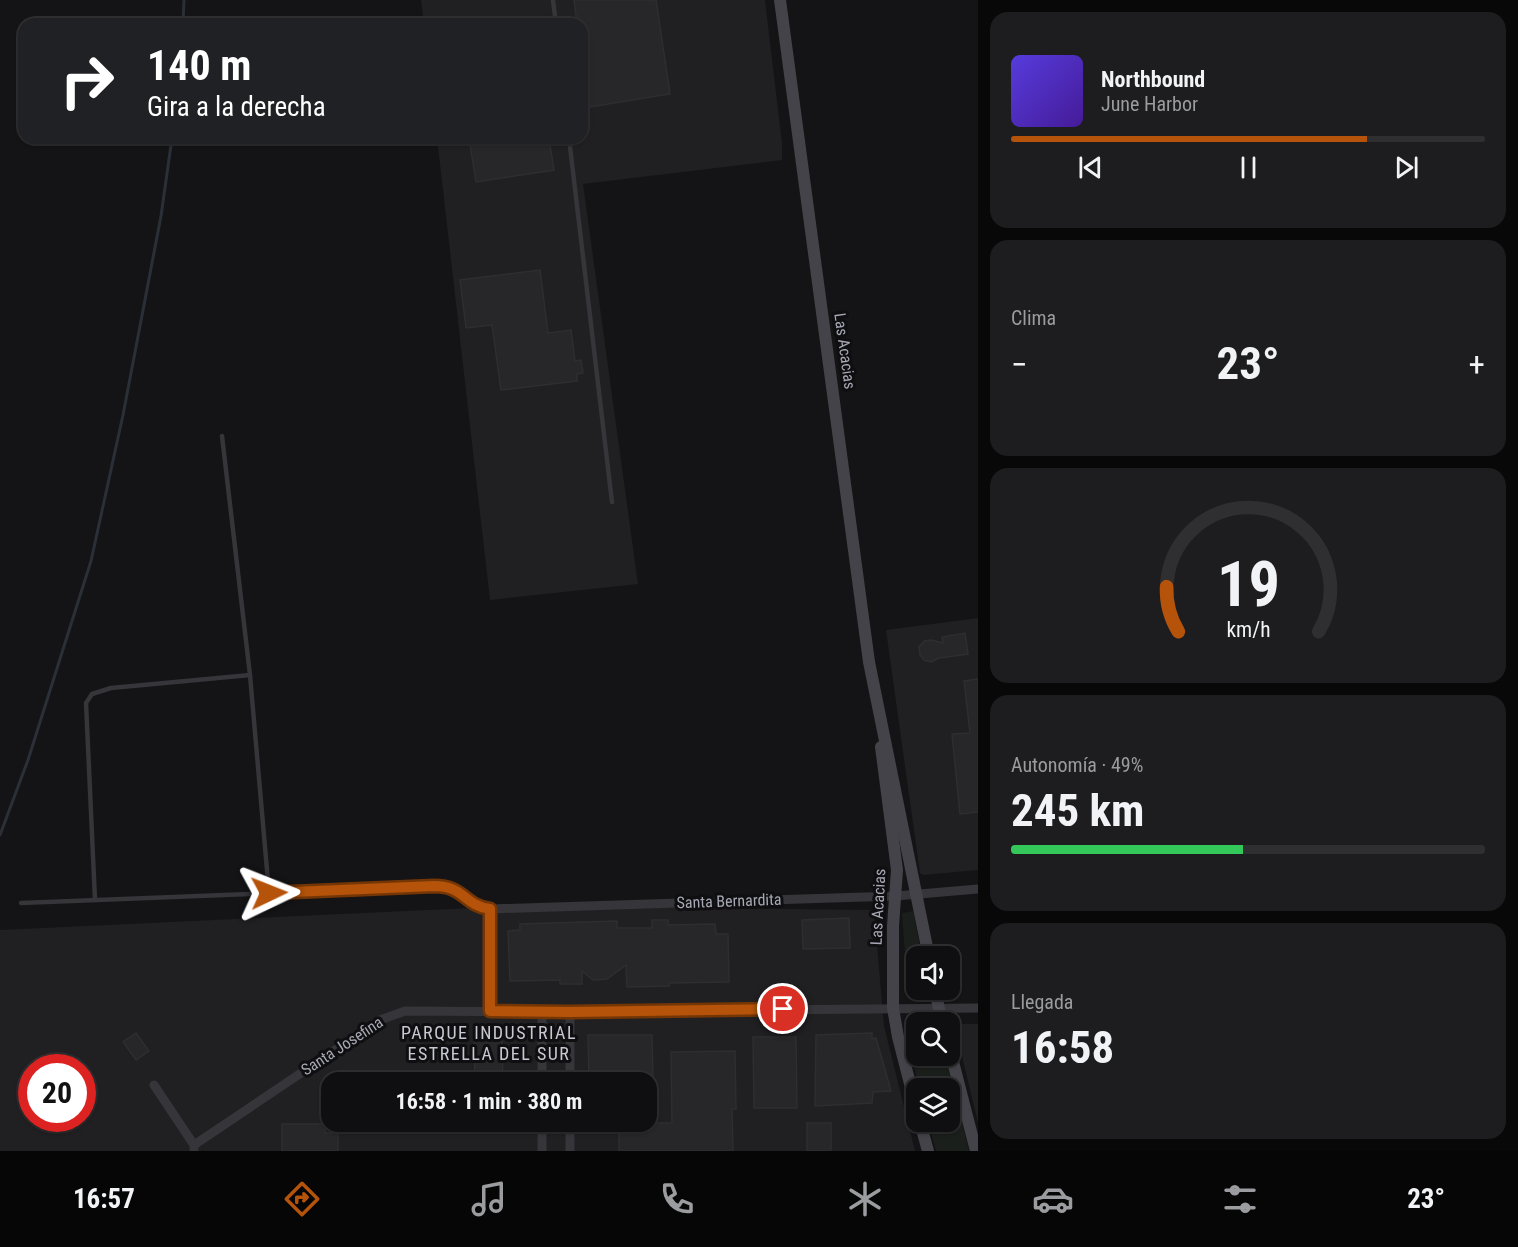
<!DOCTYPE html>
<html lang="es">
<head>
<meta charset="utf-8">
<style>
  :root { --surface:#0f0e10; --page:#1d1c1e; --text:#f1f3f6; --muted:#9b9c9f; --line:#2f2e30; --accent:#b45309 }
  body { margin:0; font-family:"Roboto Condensed",sans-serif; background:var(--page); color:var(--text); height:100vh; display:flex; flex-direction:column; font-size:22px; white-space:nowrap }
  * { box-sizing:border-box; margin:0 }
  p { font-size:20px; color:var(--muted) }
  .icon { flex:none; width:33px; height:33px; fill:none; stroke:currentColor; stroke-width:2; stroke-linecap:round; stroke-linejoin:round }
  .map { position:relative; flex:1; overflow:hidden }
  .side { display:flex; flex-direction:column; gap:12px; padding:12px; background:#080809; width:540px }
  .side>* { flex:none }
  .top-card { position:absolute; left:18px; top:18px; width:570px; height:126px; border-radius:18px; box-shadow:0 2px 4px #0004,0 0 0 2px var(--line); background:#202124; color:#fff; overflow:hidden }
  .tools { position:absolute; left:906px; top:946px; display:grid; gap:12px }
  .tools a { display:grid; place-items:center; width:54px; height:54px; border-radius:12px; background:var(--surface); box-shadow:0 2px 4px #0004,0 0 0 2px var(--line); font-size:30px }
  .speed { position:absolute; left:18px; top:1054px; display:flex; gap:12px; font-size:30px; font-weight:700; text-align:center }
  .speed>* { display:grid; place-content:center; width:78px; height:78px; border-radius:50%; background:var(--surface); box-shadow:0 2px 4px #0004,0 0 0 2px var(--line); line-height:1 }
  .speed .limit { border:9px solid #d22; background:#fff; color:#111 }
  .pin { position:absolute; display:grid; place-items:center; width:51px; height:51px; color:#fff; margin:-26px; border:3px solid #fff; border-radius:50%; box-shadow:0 2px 6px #0007 }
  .me { position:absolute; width:66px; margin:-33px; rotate:88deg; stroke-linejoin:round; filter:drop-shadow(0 0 4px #0008) }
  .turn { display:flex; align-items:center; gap:21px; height:126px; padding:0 30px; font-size:27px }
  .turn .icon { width:78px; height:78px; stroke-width:2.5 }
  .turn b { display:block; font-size:42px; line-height:51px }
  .big { font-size:45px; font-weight:700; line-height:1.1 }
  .side .widget { flex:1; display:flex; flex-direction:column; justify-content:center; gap:9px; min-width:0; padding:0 21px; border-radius:18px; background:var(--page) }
  .side .dial { align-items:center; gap:0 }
  .dial svg { height:156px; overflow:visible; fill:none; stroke:var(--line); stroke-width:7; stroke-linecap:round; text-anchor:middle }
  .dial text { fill:var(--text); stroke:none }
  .song { display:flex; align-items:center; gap:18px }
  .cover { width:72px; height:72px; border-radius:9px; background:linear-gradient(135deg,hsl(250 70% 55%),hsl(260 70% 35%)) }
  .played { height:6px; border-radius:3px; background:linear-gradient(90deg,var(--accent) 75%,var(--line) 75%) }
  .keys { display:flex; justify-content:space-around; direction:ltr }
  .heat { display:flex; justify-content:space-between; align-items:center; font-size:33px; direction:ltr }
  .charge { height:9px; border-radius:4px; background:linear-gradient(90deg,#34c759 49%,var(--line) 0) }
  .trip { position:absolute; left:321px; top:1072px; width:336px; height:60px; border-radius:18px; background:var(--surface); box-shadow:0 2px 4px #0004,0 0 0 2px var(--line); font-weight:700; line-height:60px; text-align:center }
  .dock { display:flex; height:96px; justify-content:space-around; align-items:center; background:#060606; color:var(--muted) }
  .dock .icon { width:42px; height:42px }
  .dock .active { color:var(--accent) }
  .dock b { font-size:27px; color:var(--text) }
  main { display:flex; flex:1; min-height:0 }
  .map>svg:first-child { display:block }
  .built { fill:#201f22; fill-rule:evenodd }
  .green { fill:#1a1f1b }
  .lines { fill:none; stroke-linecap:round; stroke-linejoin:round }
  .stream { stroke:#2b3038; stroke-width:3 }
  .building { fill:#272629; stroke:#2e2e31; stroke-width:1.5 }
  .service { stroke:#35353a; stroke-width:4.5 }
  .minor { stroke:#35353a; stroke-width:9 }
  .secondary { stroke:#434349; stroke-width:12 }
  .route-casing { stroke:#753606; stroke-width:15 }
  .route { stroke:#b45309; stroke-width:10 }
  .labels { text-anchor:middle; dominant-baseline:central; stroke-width:6; stroke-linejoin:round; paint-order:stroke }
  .street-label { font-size:16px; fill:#a6a8b4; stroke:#0f0e10 }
  .neighbourhood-label { font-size:18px; letter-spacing:1.5px; fill:#c7c8d1; stroke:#0f0e10 }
</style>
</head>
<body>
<main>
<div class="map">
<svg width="978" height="1151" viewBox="0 0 978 1151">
  <rect width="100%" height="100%" fill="#141315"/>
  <!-- built -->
  <g class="built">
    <path d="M421 0H765L782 143V160L583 184 638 584 490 600 437 138H582V24H424Z"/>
    <path d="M978 618V870L923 875 920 873 886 630Z"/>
    <path d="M513 906 874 910 884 1026 915 1151H0V930ZM32 1068H82V1119H32ZM332 1083H646V1122H332Z"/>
    <path d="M961 1024H978V1123L956 1031Z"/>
  </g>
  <!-- green -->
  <g class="green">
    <path d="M913 911 922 957H916V990H928L929 995H908L902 913Z"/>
    <path d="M910 1024H916V1056H945L969 1151H936L928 1122H950V1089H920L904 1028Z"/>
  </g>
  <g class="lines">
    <!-- stream -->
    <g class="stream">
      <path d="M183 24 184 0"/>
      <path d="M0 835 28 760 91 561 123 415 161 216 172 138"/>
    </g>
  </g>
  <!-- building -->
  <g class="building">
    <path d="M574 0H656L670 94 590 107 582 55V24H577Z"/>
    <path d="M469 138H549L554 170 476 182Z"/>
    <path d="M540 270 548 333 571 330 575 361 581 360 583 373 577 374V381L501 390 492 325 466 328 460 280Z"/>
    <path d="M965 633 968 654 939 658 931 662 924 660 920 655 919 647 924 641 931 640 943 643 942 637Z"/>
    <path d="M978 679V812L960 814 952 734 970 733 964 681Z"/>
    <path d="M849 918 850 948 803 949 802 920Z"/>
    <path d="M652 920H668V925L715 924 716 934H728L729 982 669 983V986L627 987 626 965 607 979 593 980 582 971V984H560V980L510 981 508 931 520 930V924L617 921V928H652Z"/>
    <path d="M136 1033 149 1051 136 1060 123 1042Z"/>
    <path d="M872 1033V1039L876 1038 891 1091 873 1092 872 1103 815 1106 816 1035Z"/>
    <path d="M588 1035H652L653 1083H589Z"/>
    <path d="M753 1037H796L797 1108H754Z"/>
    <path d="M474 1041H502L503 1083H475Z"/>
    <path d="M735 1051 736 1109H732L733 1151H619V1123H672L671 1052Z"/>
    <rect x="807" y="1123" width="24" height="28"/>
    <path d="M282 1124H325V1133H338V1151H282Z"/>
  </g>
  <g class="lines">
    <!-- service -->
    <g class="service">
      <path d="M553 0 556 24"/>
      <path d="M569 138 612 502"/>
      <path d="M222 436 250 675 269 893"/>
      <path d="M95 900 86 703 92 694 111 688 250 675"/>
      <path d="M21 903 448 886 457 890 479 907"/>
      <path d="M490 909V1011"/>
    </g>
    <!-- minor -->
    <g class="minor">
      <path d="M479 907 490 909 896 896 978 889"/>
      <path d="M542 1012V1083"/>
      <path d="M570 1012V1083"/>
      <path d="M154 1085 194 1145V1149"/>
      <path d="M542 1122V1151"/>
      <path d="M570 1122V1151"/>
      <path d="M194 1145 380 1020 405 1011 570 1012 978 1008"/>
    </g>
    <!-- secondary -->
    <g class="secondary">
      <path d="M780 0 869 662 929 957"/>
      <path d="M881 747 897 870 893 926V1008L898 1037 916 1107"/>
      <path d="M935 990 942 1023"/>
      <path d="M950 1050 976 1151"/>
      <path d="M920 1122 928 1151"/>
    </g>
  </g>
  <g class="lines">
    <defs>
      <path id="route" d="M269 893 434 886C465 886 463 905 490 909V1011L570 1012 783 1009"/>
    </defs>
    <!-- route casing -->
    <use href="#route" class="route-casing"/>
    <!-- route -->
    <use href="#route" class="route"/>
  </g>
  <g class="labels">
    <!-- street labels -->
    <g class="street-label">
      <text transform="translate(845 351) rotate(82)">Las Acacias</text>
      <text transform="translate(729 901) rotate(-2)">Santa Bernardita</text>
      <text transform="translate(878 907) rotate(-87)">Las Acacias</text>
      <text transform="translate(342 1046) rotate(-33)">Santa Josefina</text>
    </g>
    <!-- neighbourhood labels -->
    <g class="neighbourhood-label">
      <text x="489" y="1032">PARQUE INDUSTRIAL<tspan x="489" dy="21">ESTRELLA DEL SUR</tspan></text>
    </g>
  </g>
</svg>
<div class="tools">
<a><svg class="icon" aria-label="sound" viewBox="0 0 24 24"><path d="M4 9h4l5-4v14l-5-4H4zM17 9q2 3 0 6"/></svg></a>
<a><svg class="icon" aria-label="search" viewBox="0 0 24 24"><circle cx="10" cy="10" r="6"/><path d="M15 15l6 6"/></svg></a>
<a><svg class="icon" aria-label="layers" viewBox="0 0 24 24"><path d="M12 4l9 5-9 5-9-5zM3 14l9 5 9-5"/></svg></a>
</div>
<div class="speed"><div class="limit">20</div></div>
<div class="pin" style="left:783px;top:1009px;background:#d93025"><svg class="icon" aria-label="arrive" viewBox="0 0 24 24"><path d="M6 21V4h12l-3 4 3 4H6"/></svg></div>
<svg class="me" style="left:269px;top:893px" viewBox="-20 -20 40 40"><path d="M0-17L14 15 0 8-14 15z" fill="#b45309" stroke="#fff" stroke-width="4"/></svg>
<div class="trip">16:58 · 1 min · 380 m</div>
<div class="top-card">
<div class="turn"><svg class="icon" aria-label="right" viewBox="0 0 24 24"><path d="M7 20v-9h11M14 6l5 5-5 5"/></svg><div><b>140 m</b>Gira a la derecha</div></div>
</div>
</div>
<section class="side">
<div class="widget">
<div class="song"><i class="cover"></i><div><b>Northbound</b><p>June Harbor</p></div></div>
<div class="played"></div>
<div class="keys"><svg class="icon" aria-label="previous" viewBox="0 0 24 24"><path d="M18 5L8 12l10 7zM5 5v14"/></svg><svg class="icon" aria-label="pause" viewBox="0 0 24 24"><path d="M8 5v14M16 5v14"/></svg><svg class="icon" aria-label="next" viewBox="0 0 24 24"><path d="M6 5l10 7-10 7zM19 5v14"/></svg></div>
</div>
<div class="widget"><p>Clima</p>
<div class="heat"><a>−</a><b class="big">23°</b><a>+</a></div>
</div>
<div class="widget dial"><svg viewBox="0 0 100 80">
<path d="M14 69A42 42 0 1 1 86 69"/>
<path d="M14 69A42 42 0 0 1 8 46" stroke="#b45309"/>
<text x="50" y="56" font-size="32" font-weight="700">19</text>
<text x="50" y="72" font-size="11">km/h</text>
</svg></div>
<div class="widget"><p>Autonomía · 49%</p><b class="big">245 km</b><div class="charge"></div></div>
<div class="widget"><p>Llegada</p><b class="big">16:58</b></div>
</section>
</main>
<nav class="dock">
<b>16:57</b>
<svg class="icon active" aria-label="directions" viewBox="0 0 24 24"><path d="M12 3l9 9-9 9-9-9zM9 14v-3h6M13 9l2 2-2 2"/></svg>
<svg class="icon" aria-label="music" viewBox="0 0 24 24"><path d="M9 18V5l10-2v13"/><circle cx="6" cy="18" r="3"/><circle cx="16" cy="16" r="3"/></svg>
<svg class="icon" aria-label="phone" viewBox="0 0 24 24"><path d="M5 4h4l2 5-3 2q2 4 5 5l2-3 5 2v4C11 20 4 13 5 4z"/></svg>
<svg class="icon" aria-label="climate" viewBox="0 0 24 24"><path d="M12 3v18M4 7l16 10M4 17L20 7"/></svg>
<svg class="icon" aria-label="car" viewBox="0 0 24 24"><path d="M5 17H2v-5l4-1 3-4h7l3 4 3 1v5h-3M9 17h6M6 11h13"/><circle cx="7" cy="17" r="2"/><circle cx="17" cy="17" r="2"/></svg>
<svg class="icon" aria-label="filters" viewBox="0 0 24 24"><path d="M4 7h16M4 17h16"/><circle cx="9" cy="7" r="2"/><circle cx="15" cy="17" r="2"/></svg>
<b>23°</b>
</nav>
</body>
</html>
